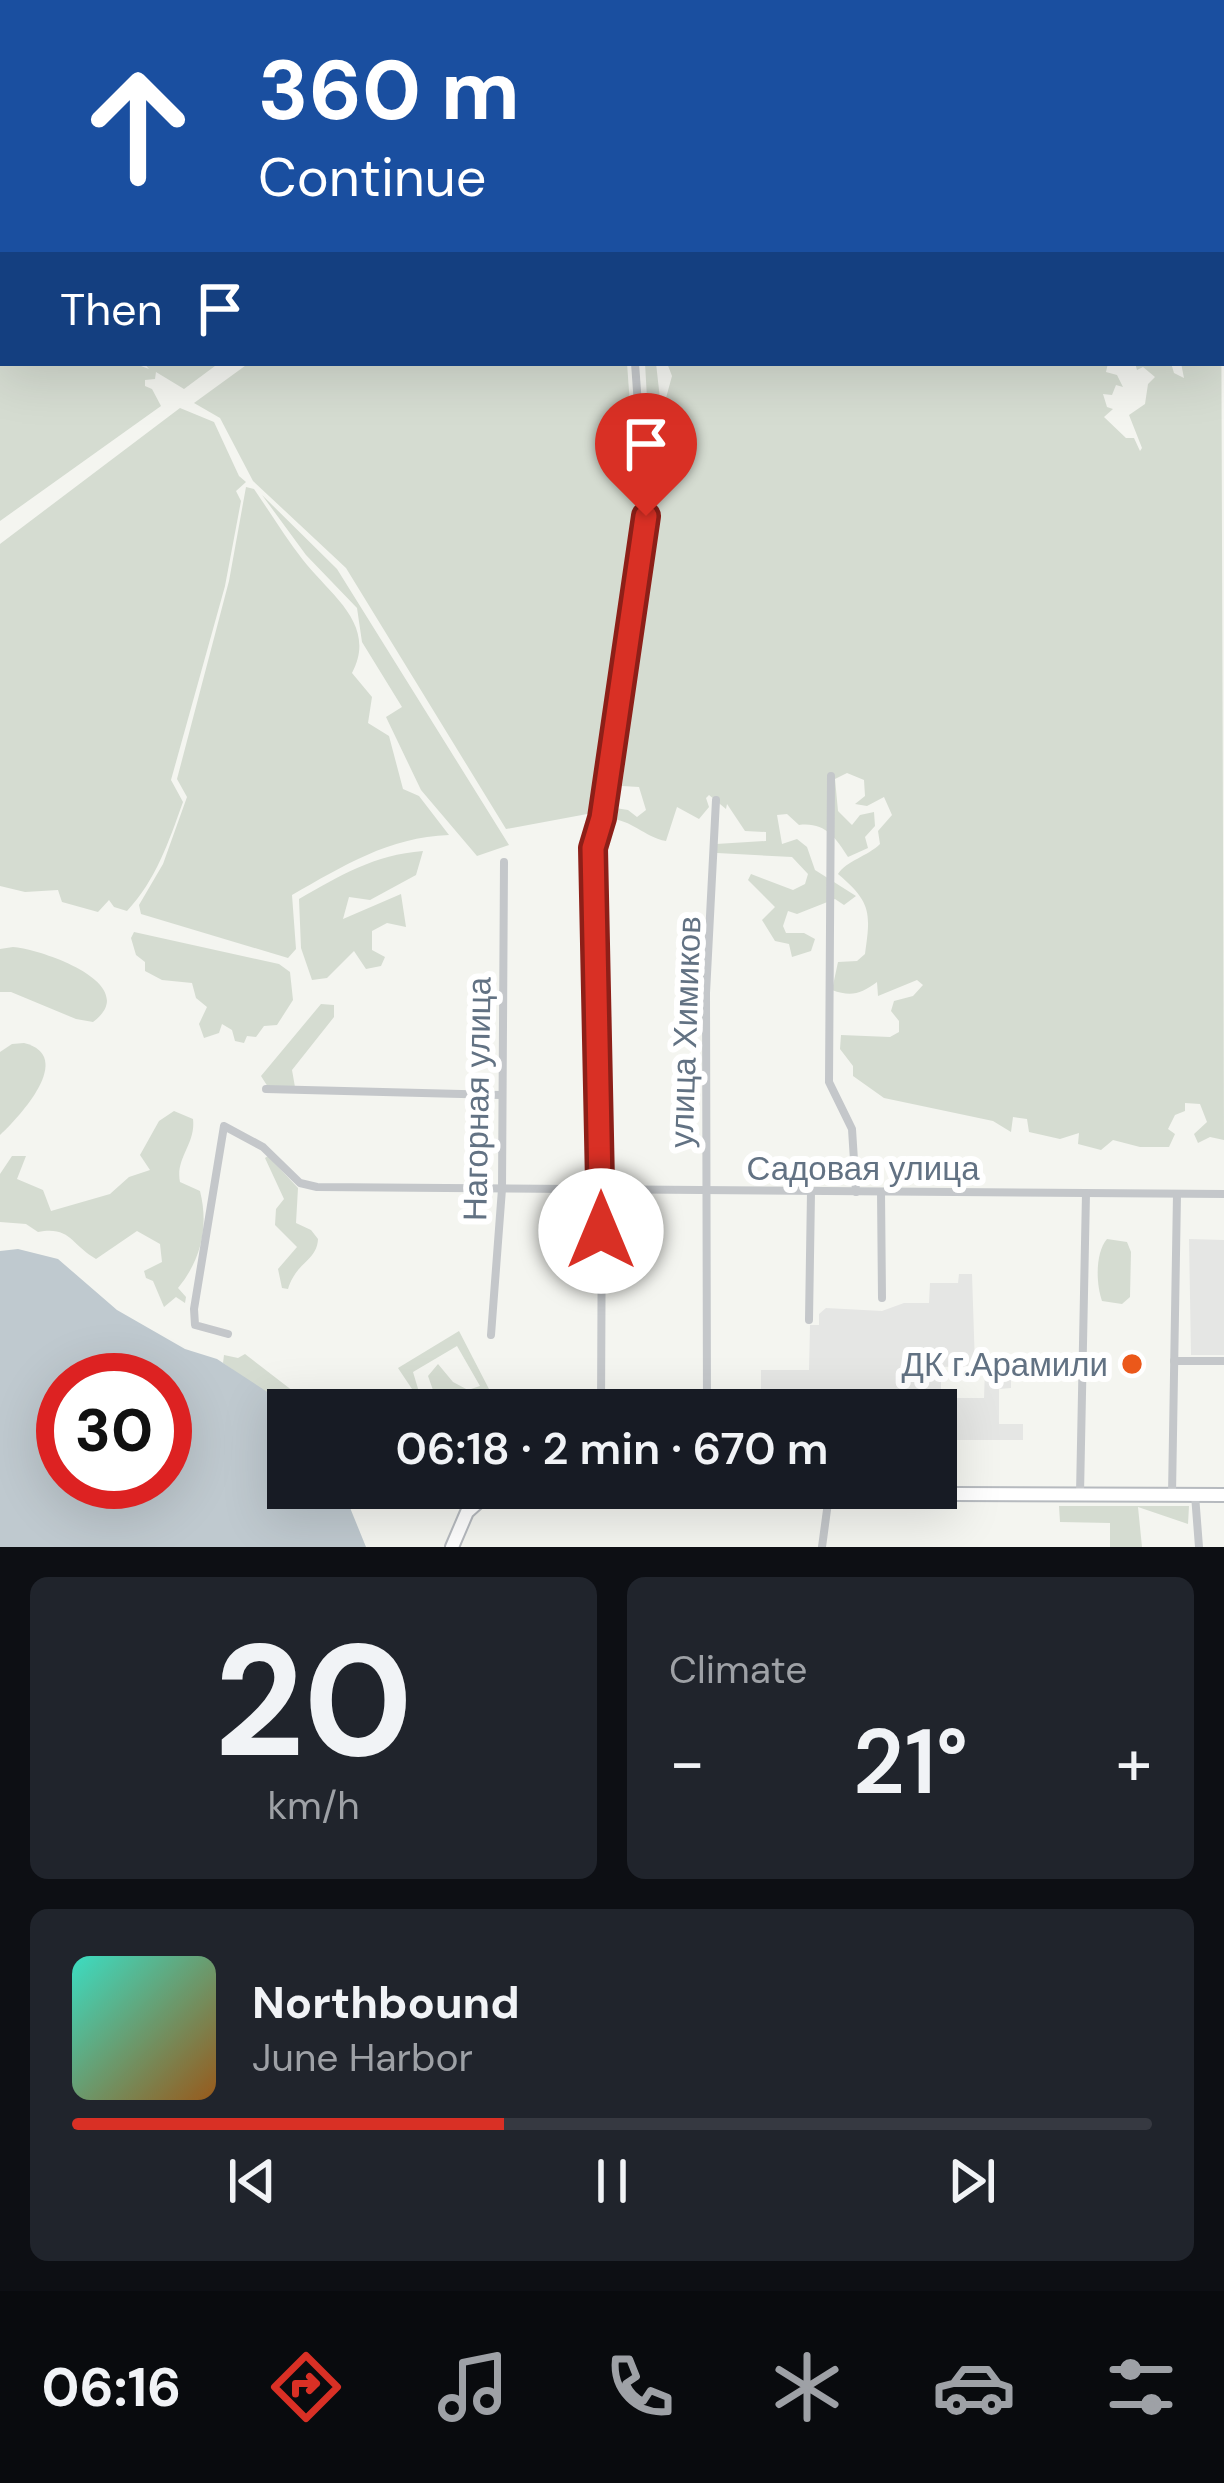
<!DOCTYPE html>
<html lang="en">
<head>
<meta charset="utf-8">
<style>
  :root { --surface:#171b24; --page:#20242c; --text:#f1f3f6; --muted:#9ea1a6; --line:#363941; --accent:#d93025 }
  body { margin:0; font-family:"DM Sans",sans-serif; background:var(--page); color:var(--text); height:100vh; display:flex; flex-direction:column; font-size:45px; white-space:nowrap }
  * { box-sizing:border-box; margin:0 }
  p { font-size:39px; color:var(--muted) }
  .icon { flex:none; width:66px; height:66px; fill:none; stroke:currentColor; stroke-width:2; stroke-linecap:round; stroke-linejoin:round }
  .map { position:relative; height:1547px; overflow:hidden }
  .side { display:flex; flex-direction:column; gap:30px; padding:30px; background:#0d0f14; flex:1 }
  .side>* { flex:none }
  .hud { position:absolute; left:0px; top:0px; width:1224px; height:366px; box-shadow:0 12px 48px #0002; background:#1a4fa0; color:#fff; overflow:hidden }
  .speed { position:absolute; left:36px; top:1353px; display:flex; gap:24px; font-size:60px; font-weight:700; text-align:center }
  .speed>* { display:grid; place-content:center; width:156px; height:156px; border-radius:50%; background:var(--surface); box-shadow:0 12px 48px #0002; line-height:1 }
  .speed .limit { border:18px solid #d22; background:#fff; color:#111 }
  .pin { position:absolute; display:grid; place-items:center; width:102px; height:102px; color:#fff; margin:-123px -51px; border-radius:50% 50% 50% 0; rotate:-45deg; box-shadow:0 0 12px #0007 }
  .pin .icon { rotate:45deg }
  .me { position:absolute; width:132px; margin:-66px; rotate:0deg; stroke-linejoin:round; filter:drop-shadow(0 0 9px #0008) }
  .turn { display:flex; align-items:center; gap:42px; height:252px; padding:0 60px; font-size:54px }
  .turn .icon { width:156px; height:156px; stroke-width:2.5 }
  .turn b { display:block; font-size:84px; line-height:102px }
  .then { display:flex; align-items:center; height:114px; padding:0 60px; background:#0003; gap:24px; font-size:45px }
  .big { font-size:90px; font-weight:600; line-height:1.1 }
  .side .tile { flex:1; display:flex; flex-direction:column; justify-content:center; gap:18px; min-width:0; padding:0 42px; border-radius:18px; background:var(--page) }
  .side .dial { align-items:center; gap:0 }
  .dial b { font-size:156px; line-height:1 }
  .song { display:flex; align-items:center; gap:36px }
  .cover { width:144px; height:144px; border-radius:18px; background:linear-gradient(135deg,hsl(170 70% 55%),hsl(30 70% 35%)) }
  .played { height:12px; border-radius:6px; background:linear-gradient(90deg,var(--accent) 40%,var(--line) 40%) }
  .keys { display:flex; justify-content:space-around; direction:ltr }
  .heat { display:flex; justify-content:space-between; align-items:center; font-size:66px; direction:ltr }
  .side .tiles { flex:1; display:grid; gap:30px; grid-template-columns:1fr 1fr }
  .tile:last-child { grid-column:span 2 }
  .trip { position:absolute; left:267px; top:1389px; width:690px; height:120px; border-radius:0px; background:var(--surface); box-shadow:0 12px 48px #0002; font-weight:600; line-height:120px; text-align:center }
  .menu { display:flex; height:192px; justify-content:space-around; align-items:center; background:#090b0e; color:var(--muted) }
  .menu .icon { width:84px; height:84px }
  .menu .current { color:var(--accent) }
  .menu b { font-size:54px; color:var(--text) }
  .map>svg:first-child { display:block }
  .built { fill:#e5e6e4 }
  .green { fill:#d5dcd1; fill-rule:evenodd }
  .water { fill:#bfc9cf; fill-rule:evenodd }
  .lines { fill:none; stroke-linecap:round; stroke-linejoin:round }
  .secondary-casing { stroke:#b6babf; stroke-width:16 }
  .street { stroke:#c4c7ca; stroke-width:8 }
  .secondary { stroke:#fff; stroke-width:12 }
  .route-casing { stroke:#8d1f18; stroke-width:30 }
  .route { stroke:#d93025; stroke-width:21 }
  .poi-dot { fill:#eb581a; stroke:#fff; stroke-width:4.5 }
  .labels { text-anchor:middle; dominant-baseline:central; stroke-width:12; stroke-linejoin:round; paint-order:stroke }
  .street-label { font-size:33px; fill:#627283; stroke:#fff }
  .poi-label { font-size:33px; fill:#627283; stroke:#fff; text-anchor:end }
</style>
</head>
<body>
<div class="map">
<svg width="1224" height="1547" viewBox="0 0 1224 1547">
  <rect width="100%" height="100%" fill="#f4f5f0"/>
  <!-- built -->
  <g class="built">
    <path d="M1189 1239 1224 1240V1355H1191Z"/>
    <path d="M959 1274H972L975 1366 941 1367V1398H984L985 1369H1011V1388L999 1389V1424H1023V1440H938L936 1457V1410H727V1395H761V1370H809L810 1325H819V1314L826 1308 882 1311 904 1303H929L930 1283H958Z"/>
  </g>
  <!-- green -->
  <g class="green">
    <path d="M0 0H492L493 3H3V259Z"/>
    <path d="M1221 241 1224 1140 1210 1137 1198 1143 1194 1134 1207 1122 1200 1104 1185 1103V1111L1175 1115 1168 1129 1175 1134 1169 1147H1140L1113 1140 1101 1150 1078 1144 1079 1133 1060 1139 1029 1132 1027 1119 1013 1117 1011 1132 993 1121 884 1098 853 1076V1066L840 1049 841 1035 890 1037 899 1032V1021L891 1011 894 1001 913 996 923 985 917 980 878 996 877 982C861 994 851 997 832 990L838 962 857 961 865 954C871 912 871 902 838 874 846 861 868 856 880 844L878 831 892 815 884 797 867 806 855 804 865 796 864 780 847 773 835 779 838 811 852 825 860 815 874 812 875 826 865 837 868 848 848 857C835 837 825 822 799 825L787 814 777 815 782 844 797 839 807 847 815 870 856 896 844 905 835 899 797 914 788 911 783 926 786 933H804L815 939 811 951 792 957 789 944 775 941 762 920 775 907 748 880 751 874 793 890 805 884 808 874 792 857 717 853 716 844 766 841V832L745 831 727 804 726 809 709 795 706 798 709 807 699 819 677 807 666 841C644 837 630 818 608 819L609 807 628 810 637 817 646 810 639 787 622 786 625 763 620 752 654 523 645 363H656L660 399 666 398 672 376 667 363H1108L1106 372 1117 375 1123 387 1116 385 1112 395 1103 394 1107 407 1113 409 1104 417 1126 438H1134L1140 451 1142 448 1129 415 1145 404 1148 384 1155 377 1143 367 1137 370 1135 363H1171L1174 373 1184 378 1181 363H1221Z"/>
    <path d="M0 267 3 363H133L149 369 144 363H219L184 389 156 372 155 379 145 380V386L152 389 161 406 0 521Z"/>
    <path d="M249 363H627L638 517 598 812 506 829 346 568 253 481 220 418 194 403Z"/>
    <path d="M180 408 214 422 239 476 246 482 236 491 241 501 225 586 171 780 183 802C169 841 156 880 127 911L114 907 109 900 98 912 62 902 58 890 25 892 0 886V544Z"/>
    <path d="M246 487 254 489C270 512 285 537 303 560 329 594 378 624 352 673L372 697 368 723 389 736 403 789 419 796 449 835C389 837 343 866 292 895L296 949 288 958 141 914 139 905 163 864 187 797 177 779 229 581Z"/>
    <path d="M262 495 337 569 509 845 477 856 421 790 386 717 402 707 362 642 357 608 306 555Z"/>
    <path d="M423 851 416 875 370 900 349 897 343 919 401 894 406 927 387 923 372 931V950L385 957 381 966 366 969 354 951 327 978 312 980 301 948 299 899C341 875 374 855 423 851Z"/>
    <path d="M134 932 279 964 290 972 293 1000 277 1025 264 1026 256 1037 247 1036 244 1043 235 1041 232 1030 222 1024 219 1033 204 1038 199 1024 207 1007 196 998 192 983 162 980 145 971V962L136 955 131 938Z"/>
    <path d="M13 947C41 949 144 984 93 1022L76 1019 11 992H0V949Z"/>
    <path d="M321 1004 334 1005V1017L292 1070 295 1087H268L261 1076Z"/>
    <path d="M24 1043C76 1056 20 1116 0 1135V1052L12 1044Z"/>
    <path d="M174 1111 193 1119C196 1144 175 1158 180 1182L200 1191C209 1227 201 1260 178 1288L186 1297 185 1303 176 1297 164 1307 153 1281 146 1278 144 1271 162 1262 160 1244 137 1231 96 1259C71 1245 71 1226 38 1232L26 1224 0 1222V1174L12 1156H26L17 1179 43 1190 51 1211 110 1194 129 1177 150 1170 140 1155 159 1121Z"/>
    <path d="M268 1156 298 1188 296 1223 311 1230 318 1239C317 1261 296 1262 288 1289L282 1288 278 1269 297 1247 275 1225 276 1209 284 1199 265 1158Z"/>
    <path d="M1107 1239 1127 1242 1131 1252 1130 1297 1122 1304 1102 1301C1096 1284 1095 1253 1107 1239Z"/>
    <path d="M459 1331 490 1391 457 1410H426L398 1368ZM457 1346 480 1386 468 1390 453 1382 438 1364 428 1376 434 1393 419 1392 413 1372Z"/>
    <path d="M245 1354 302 1398 309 1410H290L223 1363 224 1355 238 1358Z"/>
    <path d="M1059 1506H1189L1188 1524 1138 1507 1142 1547H1110V1523L1060 1522Z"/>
  </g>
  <!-- water -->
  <path class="water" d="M18 1249 58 1259 117 1310 185 1349 217 1359 284 1403 290 1410 288 1488H342L366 1547H0V1251ZM63 1380H165V1482H63Z"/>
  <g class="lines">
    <defs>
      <path id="secondary" d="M452 1547 467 1512 486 1495 530 1488 707 1493 1224 1495"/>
    </defs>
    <!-- secondary casing -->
    <use href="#secondary" class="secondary-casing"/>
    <!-- street -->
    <g class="street">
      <path d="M831 776 829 1082 852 1129 856 1192"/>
      <path d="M266 1089 500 1095"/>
      <path d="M881 1192 882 1298"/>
      <path d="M809 1320 811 1192"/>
      <path d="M228 1334 195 1325 194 1309 224 1126 263 1147 300 1183 317 1187 1224 1194"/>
      <path d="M491 1335 502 1189 504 862"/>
      <path d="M1174 1361H1224"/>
      <path d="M601 1410 602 1190 593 848 602 818 646 516 635 363"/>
      <path d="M707 1410 706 993 716 800"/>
      <path d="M1080 1494 1086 1193"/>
      <path d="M1172 1495 1177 1194"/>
      <path d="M1195 1495 1199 1547"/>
      <path d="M822 1547 829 1495"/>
    </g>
    <!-- secondary -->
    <use href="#secondary" class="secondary"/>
  </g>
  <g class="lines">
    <defs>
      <path id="route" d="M601 1231 593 848 602 818 646 516"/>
    </defs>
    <!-- route casing -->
    <use href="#route" class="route-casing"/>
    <!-- route -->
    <use href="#route" class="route"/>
  </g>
  <!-- markers -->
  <circle class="poi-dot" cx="1132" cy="1364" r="12"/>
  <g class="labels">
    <!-- street labels -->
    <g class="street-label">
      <text transform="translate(685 1032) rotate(-88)">улица Химиков</text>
      <text transform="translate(477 1099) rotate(-89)">Нагорная улица</text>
      <text x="863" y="1168">Садовая улица</text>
    </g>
    <!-- poi labels -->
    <g class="poi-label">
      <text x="1108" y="1364">ДК г.Арамили</text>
    </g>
  </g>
</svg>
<div class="speed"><div class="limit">30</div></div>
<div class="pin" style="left:646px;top:516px;background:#d93025"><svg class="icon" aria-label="arrive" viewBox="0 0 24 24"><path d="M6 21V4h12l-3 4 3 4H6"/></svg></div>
<svg class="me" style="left:601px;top:1231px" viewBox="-20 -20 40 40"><circle r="19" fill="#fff"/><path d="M0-13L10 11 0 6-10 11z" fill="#d93025"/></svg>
<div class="trip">06:18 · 2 min · 670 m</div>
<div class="hud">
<div class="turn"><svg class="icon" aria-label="ahead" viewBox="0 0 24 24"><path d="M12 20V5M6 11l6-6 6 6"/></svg><div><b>360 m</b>Continue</div></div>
<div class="then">Then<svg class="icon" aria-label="arrive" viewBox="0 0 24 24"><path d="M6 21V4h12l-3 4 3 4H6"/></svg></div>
</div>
</div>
<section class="side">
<div class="tiles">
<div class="tile dial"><b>20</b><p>km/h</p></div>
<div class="tile"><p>Climate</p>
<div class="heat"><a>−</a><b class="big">21°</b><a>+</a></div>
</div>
<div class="tile">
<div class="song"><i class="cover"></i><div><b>Northbound</b><p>June Harbor</p></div></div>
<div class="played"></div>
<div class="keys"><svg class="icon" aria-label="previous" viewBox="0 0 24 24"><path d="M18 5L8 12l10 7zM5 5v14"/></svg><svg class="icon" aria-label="pause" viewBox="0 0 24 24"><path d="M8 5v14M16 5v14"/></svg><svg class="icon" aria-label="next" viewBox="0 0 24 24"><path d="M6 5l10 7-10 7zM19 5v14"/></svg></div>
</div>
</div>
</section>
<nav class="menu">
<b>06:16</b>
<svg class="icon current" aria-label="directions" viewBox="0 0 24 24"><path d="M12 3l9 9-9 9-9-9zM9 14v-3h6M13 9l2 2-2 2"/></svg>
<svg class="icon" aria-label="music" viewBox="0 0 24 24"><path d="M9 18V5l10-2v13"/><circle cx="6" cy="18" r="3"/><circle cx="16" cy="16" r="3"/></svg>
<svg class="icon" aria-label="phone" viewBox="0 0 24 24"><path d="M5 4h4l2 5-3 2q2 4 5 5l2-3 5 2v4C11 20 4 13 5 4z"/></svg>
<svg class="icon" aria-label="climate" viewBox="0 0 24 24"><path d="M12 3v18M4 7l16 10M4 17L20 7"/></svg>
<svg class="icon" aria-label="car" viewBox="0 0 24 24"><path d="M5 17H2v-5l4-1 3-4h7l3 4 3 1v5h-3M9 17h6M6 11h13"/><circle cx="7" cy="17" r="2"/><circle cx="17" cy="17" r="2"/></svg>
<svg class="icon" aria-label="filters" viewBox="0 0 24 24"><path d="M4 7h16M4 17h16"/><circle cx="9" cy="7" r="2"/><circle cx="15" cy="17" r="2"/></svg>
</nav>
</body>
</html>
